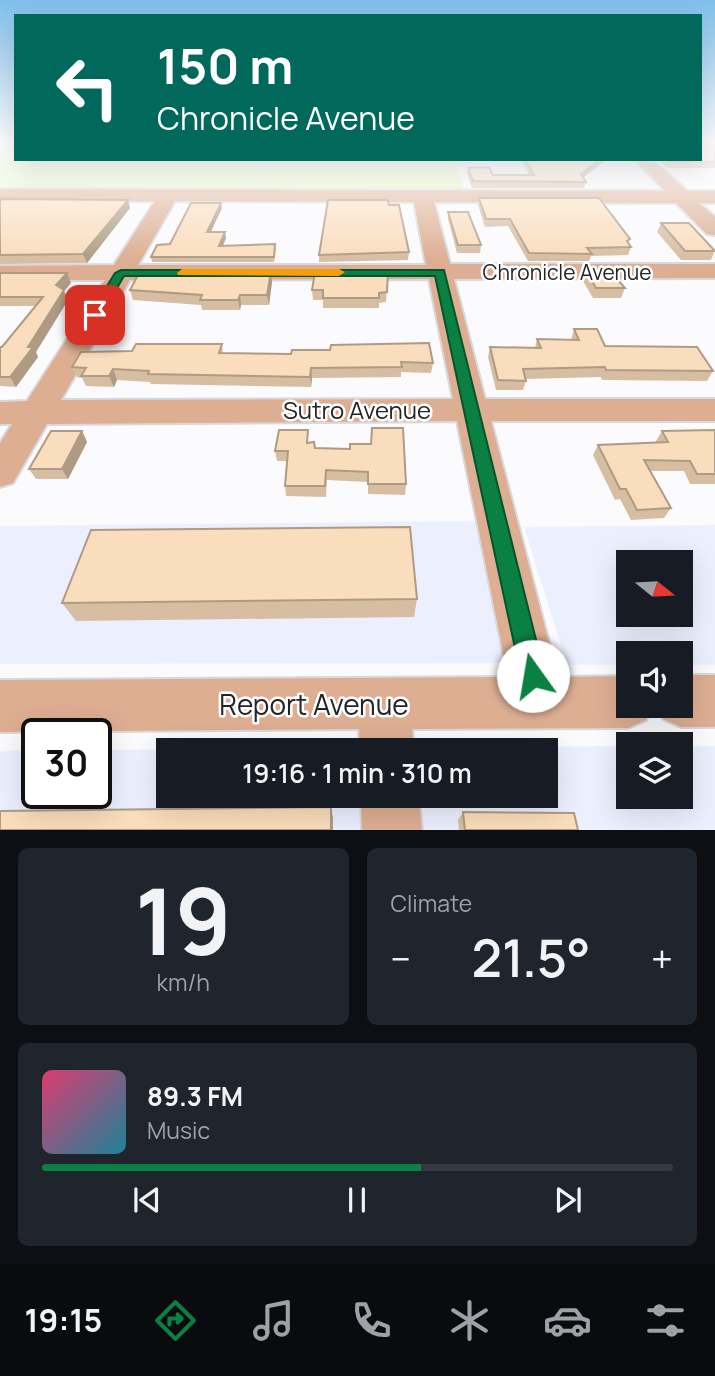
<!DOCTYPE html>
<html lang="en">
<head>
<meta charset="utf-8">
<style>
  :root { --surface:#171b24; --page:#20242c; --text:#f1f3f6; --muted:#9ea1a6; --line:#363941; --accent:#0b8043 }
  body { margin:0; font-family:Manrope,sans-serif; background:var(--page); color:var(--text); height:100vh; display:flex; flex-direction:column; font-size:26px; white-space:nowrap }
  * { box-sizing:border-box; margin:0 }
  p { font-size:23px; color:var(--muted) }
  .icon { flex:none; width:38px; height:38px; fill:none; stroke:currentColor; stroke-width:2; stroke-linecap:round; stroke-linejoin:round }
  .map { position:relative; height:830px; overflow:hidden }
  .details { display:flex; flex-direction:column; gap:18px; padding:18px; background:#0d0f14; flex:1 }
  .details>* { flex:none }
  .hud { position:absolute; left:14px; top:14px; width:688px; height:147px; border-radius:0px; box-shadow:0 7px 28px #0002; background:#00695c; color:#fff; overflow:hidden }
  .needle { width:46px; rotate:108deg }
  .tools { position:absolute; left:616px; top:550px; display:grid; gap:14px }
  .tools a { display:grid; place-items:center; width:77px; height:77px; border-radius:0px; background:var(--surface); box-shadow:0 7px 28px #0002; font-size:35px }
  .speed { position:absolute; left:21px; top:718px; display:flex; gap:14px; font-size:35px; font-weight:700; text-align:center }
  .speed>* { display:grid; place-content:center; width:91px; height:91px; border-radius:50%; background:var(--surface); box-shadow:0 7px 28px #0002; line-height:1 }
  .speed .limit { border:4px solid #111; border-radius:10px; background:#fff; color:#111 }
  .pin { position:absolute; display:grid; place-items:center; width:60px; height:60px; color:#fff; margin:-30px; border-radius:14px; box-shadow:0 4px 10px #0006 }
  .me { position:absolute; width:77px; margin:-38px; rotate:347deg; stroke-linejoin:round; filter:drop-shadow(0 0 5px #0008) }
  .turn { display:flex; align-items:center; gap:24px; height:147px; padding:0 28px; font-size:32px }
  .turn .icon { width:91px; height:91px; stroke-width:2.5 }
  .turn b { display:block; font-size:49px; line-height:60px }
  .big { font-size:52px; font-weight:600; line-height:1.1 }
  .details .card { flex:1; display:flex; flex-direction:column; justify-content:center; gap:10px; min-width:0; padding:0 24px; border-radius:10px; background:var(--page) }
  .details .dial { align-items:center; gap:0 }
  .dial b { font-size:91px; line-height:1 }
  .song { display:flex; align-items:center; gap:21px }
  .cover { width:84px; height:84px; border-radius:10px; background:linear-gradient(135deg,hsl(340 70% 55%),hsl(190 70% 35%)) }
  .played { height:7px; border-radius:4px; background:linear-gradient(90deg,var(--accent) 60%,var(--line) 60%) }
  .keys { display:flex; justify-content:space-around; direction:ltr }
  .heat { display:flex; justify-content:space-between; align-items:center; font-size:38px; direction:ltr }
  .details .tiles { flex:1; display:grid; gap:18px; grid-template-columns:1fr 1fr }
  .card:last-child { grid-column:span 2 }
  .trip { position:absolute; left:156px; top:738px; width:402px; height:70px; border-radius:0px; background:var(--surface); box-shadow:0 7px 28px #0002; font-weight:600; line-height:70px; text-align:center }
  .tabs { display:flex; height:112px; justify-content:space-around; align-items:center; background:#090b0e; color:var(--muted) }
  .tabs .icon { width:49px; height:49px }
  .tabs .on { color:var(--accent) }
  .tabs b { font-size:32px; color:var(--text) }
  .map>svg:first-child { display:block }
  .built { fill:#ecf0fe; fill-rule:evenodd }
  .green { fill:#e4f8b9 }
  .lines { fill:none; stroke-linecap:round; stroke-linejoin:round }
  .minor-casing { stroke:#d8d9dc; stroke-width:4 }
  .minor { fill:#ddae92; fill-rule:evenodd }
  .wall { fill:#d7bea2 }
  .shaded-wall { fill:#af9b84 }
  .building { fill:#faddbc; stroke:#af9b84; stroke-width:2 }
  .route { fill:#0b8043; stroke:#07532c; stroke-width:2 }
  .slow { fill:#f59e0b }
  .labels { text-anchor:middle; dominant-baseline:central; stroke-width:5; stroke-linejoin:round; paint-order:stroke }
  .far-street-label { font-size:21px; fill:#232428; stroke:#fff }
  .street-label { font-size:24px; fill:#232428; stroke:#fff }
  .near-street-label { font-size:28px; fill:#232428; stroke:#fff }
</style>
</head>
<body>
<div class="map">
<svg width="715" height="830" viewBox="0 0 715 830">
  <rect width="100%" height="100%" fill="#fbfbfe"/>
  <!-- built -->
  <g class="built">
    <path d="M475 521 505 663 0 664V526Z"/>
    <path d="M715 525V665H681V653H628V665H567L524 527ZM628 562H681V614H628Z"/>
    <path d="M628 746V796H681V746H715V830H0V751L37 750V793H96V750ZM168 751H546V796H168Z"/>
  </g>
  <!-- green -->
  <path class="green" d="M0 144H16V159H453L465 192 0 191Z"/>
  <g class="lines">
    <defs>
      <g id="minor">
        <rect x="700" y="144" width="15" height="7"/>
        <path d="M634 159H652L687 191H715V203H699L715 217V235L707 234 676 203 434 202 450 264H715V278L454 279 485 399H715V421H491L558 677 628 676V705H652L646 720 628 728 412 729 414 751H360L359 729 0 732V680L508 677 457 421 47 424 13 483 0 487V443L12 424H0V402L27 401 105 280H0V266L114 265 155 201H0V189L665 191ZM175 201 414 202 426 265H138ZM429 279 453 399 61 400 130 280Z"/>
        <path d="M681 675H715V727H681L663 719 657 705H681Z"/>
        <path d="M361 796H419L422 830H362Z"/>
      </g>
    </defs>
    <!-- minor casing -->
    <use href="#minor" class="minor-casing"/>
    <!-- minor -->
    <use href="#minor" class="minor"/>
  </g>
  <!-- wall -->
  <g class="wall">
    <path d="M701 147H715V168H667L658 159H700Z"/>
    <path d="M521 159H604L603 162 583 177 586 182 584 188H472L467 174 468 168 493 175H529Z"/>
    <path d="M479 198 629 243 631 247 628 255 591 256 589 261H528L508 226 485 227 478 205Z"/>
    <path d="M0 199 130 208 87 263 0 264Z"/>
    <path d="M389 205 409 252 408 260 319 262V255Z"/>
    <path d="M222 208 210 232 226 238 223 246 275 244 276 249 274 262H152L151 257Z"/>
    <path d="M448 212 481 245 480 253H457L448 219Z"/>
    <path d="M661 223 715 250 711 260H681L657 232Z"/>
    <path d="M586 271 625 288 621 298H593L583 281Z"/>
    <path d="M271 272 272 282 269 305H241L240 310H202L201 305 133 300 130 290Z"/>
    <path d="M388 272 386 302 379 303V308H323V300H313L312 290Z"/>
    <path d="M0 273 71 283 64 291 68 300 36 352 38 357 16 387 0 386V347H2L35 306H0Z"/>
    <path d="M574 329 605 346 713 371 707 381 602 380 601 377 526 379V381L523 390H496L488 357 490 347 535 348 537 339 571 340Z"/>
    <path d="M222 344 223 353 433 363 431 373 401 372V377L312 378 311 387 151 384 150 382 117 380 114 387 86 386 82 378 77 377 72 367 132 351Z"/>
    <path d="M715 430V484H690L684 471H650L671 508 664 518 631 520 620 499 615 500 593 455 598 445 656 443V441L662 431Z"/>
    <path d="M82 431 87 442 68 479H36L29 469Z"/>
    <path d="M309 443 315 448 406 484 405 495 368 494V482L327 480 326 497 286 496 285 486 287 461H277L275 451Z"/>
    <path d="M417 599 414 617 76 621 62 603Z"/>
    <path d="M463 812 578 830H459L458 820Z"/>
  </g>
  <!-- shaded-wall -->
  <g class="shaded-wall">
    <path d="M600 159H604L603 162 579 181 581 174Z"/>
    <path d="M128 200 130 208 87 263 83 254Z"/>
    <path d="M221 203 222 208 208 238 207 232Z"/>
    <path d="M225 232 226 238 220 252 219 246Z"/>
    <path d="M271 272 272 282 269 305 267 295Z"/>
    <path d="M67 273 71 283 64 291 68 300 36 352 38 357 16 387 10 377 28 347 56 285Z"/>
    <path d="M240 295 241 305 240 310 238 300Z"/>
    <path d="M311 368 312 378 311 387 310 377Z"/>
    <path d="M113 369 117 380 114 387 109 376Z"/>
    <path d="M82 431 87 442 68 479 62 469Z"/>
    <path d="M331 807 333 818V830H331Z"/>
  </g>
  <!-- building -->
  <g class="building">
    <path d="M700 144 701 147H715V162H669L666 159H700Z"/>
    <path d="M525 159H600L581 174 586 182 473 181 468 168 489 167 493 175H534Z"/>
    <path d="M479 198H599L630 239 627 241 631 247 587 248 592 254 529 253 510 219H486Z"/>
    <path d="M0 199 128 200 83 254 0 255Z"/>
    <path d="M328 200H388L389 205H399L409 252 319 255Z"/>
    <path d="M191 203H221L207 232H225L219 246 275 244 274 257H151L157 245 170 244Z"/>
    <path d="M448 212H468L481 245H458Z"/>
    <path d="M661 223H689L715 251H685Z"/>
    <path d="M586 271H610L625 288H596Z"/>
    <path d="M271 272 267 295H240L238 300H200L202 295 130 290 139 273Z"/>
    <path d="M315 272H388L387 292 379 293V298H323V290H312Z"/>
    <path d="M0 273H67L56 285 64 290 28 347H33L10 377H0V347H2L43 297H0Z"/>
    <path d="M574 329H597L605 346 697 347 713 371 606 370 605 367 523 369 526 381 498 380 490 347 541 348 537 339 579 340Z"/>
    <path d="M429 343 433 363 401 362 402 367 311 368 310 377 148 374 149 371 113 369 109 376H81L86 368 72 367 81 352 132 351 136 344H222L219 353 291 354 292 350H330L331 345Z"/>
    <path d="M372 428H403L406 484H368V472L326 470 325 486H285L288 451H275L279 430H308L307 443 314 442 315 448 350 449V444H371Z"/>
    <path d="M715 430V474H697L690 461 644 460 671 508 637 510 626 489H620L598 445 668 442 662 431Z"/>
    <path d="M51 431H82L62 469H29Z"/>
    <path d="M410 527 417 599 62 603 91 530Z"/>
    <path d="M331 807V830H0V811Z"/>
    <path d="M463 812 574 813 578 830H465Z"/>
  </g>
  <!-- sky -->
  <linearGradient id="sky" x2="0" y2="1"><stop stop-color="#7fc0eb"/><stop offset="0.55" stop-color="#fdfdff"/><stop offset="1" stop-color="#fdfdff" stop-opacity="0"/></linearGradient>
  <rect width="715" height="261" fill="url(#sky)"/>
  <!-- route -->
  <path class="route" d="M121 270H444L545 676 542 684 533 687 525 684 521 676 435 276H124L100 317H90L89 315 115 273Z"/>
  <!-- slow -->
  <path class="slow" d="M182 269H339L345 272 339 276 178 275 177 273Z"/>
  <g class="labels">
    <!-- far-street labels -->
    <g class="far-street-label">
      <text x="567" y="272">Chronicle Avenue</text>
    </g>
    <!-- street labels -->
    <g class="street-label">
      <text x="357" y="409">Sutro Avenue</text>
    </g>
    <!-- near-street labels -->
    <g class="near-street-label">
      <text x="314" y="704">Report Avenue</text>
    </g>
  </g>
</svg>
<div class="tools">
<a><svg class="needle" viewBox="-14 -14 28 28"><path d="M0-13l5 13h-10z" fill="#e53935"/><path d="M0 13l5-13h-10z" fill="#9ea1a6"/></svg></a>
<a><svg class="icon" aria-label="sound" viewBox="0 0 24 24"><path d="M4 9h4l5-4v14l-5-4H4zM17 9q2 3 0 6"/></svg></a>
<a><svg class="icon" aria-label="layers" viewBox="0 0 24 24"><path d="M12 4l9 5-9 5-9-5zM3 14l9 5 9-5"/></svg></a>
</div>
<div class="speed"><div class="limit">30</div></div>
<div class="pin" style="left:95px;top:315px;background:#d93025"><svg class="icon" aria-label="arrive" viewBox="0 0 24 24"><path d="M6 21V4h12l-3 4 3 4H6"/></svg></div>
<svg class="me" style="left:533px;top:676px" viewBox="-20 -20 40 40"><circle r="19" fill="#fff"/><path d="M0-13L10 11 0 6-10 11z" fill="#0b8043"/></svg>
<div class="trip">19:16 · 1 min · 310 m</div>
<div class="hud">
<div class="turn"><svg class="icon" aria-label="left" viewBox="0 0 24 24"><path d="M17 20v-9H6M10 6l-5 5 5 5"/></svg><div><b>150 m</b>Chronicle Avenue</div></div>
</div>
</div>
<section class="details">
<div class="tiles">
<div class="card dial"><b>19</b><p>km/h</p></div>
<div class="card"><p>Climate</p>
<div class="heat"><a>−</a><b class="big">21.5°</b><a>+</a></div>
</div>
<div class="card">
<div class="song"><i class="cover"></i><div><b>89.3 FM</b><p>Music</p></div></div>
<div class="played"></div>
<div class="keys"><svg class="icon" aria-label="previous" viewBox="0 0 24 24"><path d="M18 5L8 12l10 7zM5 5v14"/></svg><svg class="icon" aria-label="pause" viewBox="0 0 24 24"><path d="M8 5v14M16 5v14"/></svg><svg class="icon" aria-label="next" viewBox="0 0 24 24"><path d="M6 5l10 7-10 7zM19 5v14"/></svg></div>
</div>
</div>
</section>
<nav class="tabs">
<b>19:15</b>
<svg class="icon on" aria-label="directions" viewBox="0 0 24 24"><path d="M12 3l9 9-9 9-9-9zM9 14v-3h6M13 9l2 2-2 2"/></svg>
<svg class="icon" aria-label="music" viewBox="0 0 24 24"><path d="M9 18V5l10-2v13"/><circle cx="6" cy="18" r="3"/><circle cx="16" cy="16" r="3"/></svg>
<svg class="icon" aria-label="phone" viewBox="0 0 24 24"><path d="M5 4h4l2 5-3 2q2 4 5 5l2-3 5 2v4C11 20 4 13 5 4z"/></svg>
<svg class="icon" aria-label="climate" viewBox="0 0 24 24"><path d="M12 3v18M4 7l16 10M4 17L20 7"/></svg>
<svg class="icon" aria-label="car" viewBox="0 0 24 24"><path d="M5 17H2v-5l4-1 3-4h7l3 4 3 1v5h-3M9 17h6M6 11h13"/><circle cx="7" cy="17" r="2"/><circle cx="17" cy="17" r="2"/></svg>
<svg class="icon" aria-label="filters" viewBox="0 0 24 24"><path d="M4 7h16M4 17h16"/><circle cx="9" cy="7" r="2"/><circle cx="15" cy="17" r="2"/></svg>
</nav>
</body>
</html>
